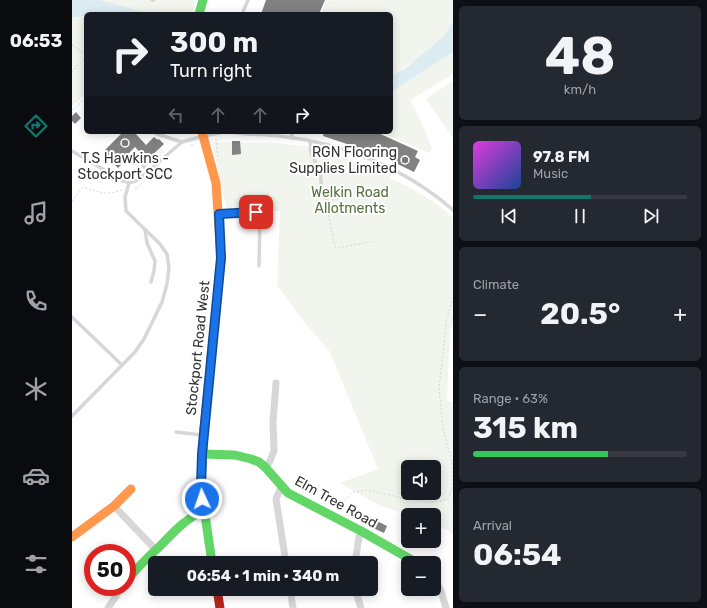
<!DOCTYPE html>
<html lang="en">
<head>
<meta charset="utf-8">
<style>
  :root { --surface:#171b24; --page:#242831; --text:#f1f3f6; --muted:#9ea1a6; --line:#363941; --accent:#0f766e }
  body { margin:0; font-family:Rubik,sans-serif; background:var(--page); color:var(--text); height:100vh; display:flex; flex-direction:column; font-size:15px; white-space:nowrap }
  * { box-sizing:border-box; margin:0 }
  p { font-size:13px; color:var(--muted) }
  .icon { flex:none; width:22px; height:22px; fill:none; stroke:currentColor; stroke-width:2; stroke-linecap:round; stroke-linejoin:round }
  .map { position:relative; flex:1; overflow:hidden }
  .side { display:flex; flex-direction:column; gap:6px; padding:6px; background:#0d0f14; width:254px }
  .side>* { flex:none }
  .guide { position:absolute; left:12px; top:12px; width:309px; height:122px; border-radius:6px; box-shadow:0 2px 10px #0003; background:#171b24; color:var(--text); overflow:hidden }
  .fabs { position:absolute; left:329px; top:460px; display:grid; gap:8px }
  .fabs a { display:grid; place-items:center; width:40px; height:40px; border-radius:6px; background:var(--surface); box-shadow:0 2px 10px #0003; font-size:20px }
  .speed { position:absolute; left:12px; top:544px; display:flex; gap:8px; font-size:20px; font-weight:700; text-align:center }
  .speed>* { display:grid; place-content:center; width:52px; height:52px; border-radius:50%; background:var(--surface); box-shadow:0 2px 10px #0003; line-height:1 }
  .speed .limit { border:6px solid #d22; background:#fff; color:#111 }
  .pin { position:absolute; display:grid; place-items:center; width:34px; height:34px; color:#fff; margin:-17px; border-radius:8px; box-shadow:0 2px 6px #0006 }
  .me { position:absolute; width:44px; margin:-22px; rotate:357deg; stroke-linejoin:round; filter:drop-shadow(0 0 3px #0008) }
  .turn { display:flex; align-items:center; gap:14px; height:84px; padding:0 20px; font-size:18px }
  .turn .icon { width:52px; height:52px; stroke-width:2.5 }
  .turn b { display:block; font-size:28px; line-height:34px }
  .lanes { display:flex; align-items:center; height:38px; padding:0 20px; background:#0003; justify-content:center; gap:20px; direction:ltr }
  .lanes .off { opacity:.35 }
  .big { font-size:30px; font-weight:700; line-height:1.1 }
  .side .widget { flex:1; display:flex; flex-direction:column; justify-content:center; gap:6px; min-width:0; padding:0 14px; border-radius:6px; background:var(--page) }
  .side .dial { align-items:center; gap:0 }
  .dial b { font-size:52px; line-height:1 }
  .song { display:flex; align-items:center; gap:12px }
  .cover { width:48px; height:48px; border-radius:6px; background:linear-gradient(135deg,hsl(300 70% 55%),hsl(220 70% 35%)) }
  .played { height:4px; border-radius:2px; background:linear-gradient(90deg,var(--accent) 55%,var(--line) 55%) }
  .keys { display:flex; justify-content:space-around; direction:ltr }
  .heat { display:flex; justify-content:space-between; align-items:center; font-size:22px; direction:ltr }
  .charge { height:6px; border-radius:3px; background:linear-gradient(90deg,#34c759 63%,var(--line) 0) }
  .trip { position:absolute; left:76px; top:556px; width:230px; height:40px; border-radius:6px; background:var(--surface); box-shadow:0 2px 10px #0003; font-weight:700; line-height:40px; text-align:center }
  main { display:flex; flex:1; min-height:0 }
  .menu { display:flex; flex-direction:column; width:72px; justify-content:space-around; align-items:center; background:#090b0e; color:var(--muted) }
  .menu .icon { width:28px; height:28px }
  .menu .current { color:var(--accent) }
  .menu b { font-size:18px; color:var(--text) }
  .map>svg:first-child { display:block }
  .green { fill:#f1f5ed; fill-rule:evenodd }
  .water { fill:#ddebf3 }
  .building { fill:#818181 }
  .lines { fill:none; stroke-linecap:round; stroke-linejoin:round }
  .path { stroke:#d6d6d6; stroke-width:1; stroke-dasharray:2 2; stroke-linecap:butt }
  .lane { stroke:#d7d7d7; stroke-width:3.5 }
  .street { stroke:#d7d7d7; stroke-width:7 }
  .fast { stroke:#63d668; stroke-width:9 }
  .slow { stroke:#ff974d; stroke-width:9 }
  .jam { stroke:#b3261e; stroke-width:9 }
  .route-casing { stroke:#114b97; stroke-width:10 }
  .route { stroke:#1a73e8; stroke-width:7 }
  .poi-dot { fill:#7a7a7a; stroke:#fff; stroke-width:1.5 }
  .labels { text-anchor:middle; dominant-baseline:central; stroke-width:4; stroke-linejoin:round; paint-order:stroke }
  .poi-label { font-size:14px; fill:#333; stroke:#fff; text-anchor:end }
  .park-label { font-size:14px; fill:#56703f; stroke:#fff }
  .street-label { font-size:14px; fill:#333; stroke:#fff }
</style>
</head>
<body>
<main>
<nav class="menu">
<b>06:53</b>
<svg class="icon current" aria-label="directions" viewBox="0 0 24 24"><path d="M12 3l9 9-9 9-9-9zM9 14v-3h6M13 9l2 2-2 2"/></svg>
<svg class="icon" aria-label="music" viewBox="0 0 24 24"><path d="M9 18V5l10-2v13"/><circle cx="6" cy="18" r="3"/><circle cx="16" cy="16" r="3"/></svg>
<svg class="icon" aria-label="phone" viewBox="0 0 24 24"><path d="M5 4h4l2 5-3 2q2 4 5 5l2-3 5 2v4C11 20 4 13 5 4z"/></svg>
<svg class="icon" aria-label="climate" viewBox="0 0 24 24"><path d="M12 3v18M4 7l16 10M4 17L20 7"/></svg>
<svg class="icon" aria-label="car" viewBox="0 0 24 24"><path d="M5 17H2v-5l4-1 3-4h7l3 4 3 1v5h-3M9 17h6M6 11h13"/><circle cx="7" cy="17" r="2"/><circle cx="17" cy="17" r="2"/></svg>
<svg class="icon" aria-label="filters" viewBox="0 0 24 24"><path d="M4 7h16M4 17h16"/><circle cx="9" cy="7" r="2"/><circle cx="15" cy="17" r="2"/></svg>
</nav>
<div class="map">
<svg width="381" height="608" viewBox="0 0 381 608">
  <rect width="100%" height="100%" fill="#fff"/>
  <!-- green -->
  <g class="green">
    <path d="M28 0H124L121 14H80Z"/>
    <path d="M254 0 262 1V0H381C381 7 381 15 381 22 377 39 334 68 319 76V14H251L252 13 250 12Z"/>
    <path d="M14 17V94L0 106V18Z"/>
    <path d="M381 52V74L338 100 351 126 360 149 357 153 308 132H319V92Z"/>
    <path d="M381 81V138L354 99Z"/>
    <path d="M140 142 203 143 250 148 298 169 319 175 318 178C341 188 363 201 381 218V323L378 333 375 401 381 402V534L375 530 362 525V515H336L309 506 268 483 306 469 258 352 229 318 205 285 208 211 155 210ZM336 467H362V493H336Z"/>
    <path d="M88 147 93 152 77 167 72 162Z"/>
  </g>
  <!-- water -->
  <g class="water">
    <path d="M0 0H28L80 14H14V16L0 18Z"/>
    <path d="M381 22V52L319 92V76L334 68 372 36Z"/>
  </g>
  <!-- building -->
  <g class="building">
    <path d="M194 0H253L247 14H189Z"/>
    <path d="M4 112 9 118 3 124 0 121V116Z"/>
    <path d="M51 132H62L74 145 82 137 86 140 87 139 92 144 75 160 63 147 49 161 51 163 46 168 31 152Z"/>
    <path d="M252 132H304L346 151 343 157 348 160 342 172 305 154 251 136Z"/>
    <path d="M160 141H168L169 154 160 155Z"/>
    <path d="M305 521 315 526 312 533 301 528Z"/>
  </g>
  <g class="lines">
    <!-- path -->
    <g class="path">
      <path d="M0 45 14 55"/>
      <path d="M0 73C4 67 7 62 14 59"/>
      <path d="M0 110 14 98"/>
      <path d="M144 139 146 158"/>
      <path d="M119 145H123"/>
      <path d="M63 188H65L70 183"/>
      <path d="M260 200 303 192"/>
      <path d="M0 201 11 187C27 192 34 196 50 190"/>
      <path d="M255 207 263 247 266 248 302 241"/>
      <path d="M264 509 281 492 297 490 334 499 357 502 369 501 376 499 380 490V463L371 428 367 388 375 317 381 298"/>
    </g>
    <!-- lane -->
    <g class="lane">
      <path d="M80 0H82"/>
      <path d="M170 14 176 0"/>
      <path d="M83 132 85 134 110 142"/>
      <path d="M159 132C175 135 192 134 208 136 271 143 333 168 381 210"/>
      <path d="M219 138 221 132"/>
      <path d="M238 141 239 153 248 172 250 189 255 201"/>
      <path d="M0 151 51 181C58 183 61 183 67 179L110 142 128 137 151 132"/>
      <path d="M68 162 76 171"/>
      <path d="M148 214 184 212 188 215 187 266"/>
      <path d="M73 230 75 243 83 261 82 271 79 282"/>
      <path d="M0 317 50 365"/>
      <path d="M0 416 63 352 72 339 90 302 95 284 97 267 95 254 88 244 54 211 53 197 57 183"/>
      <path d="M104 432 130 435"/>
    </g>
    <!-- street -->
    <g class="street">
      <path d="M194 468 198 461 202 451 201 422 204 383"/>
      <path d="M209 487 204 499 214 563"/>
      <path d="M42 506 84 550"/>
      <path d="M283 563 287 537 289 531"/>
      <path d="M362 579 369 591 374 608"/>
      <path d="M218 589 221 608"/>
      <path d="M283 589 289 608"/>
      <path d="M36 608 50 587"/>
    </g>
    <!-- fast -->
    <g class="fast">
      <path d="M127 14 131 0"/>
      <path d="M132 429 129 487 140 563"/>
      <path d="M130 454 163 455 179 459 187 462 193 467 216 493 289 531 345 563"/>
      <path d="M55 580C65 568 76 557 88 546 101 533 113 519 131 511"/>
    </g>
    <!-- slow -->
    <g class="slow">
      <path d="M130 132 144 183 149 258 132 429"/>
      <path d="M0 537 42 506 59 489"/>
    </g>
    <!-- jam -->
    <path class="jam" d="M145 589 148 608"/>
  </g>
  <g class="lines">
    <defs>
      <path id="route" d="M130 499 129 487 130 454 149 258 147 214 184 212"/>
    </defs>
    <!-- route casing -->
    <use href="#route" class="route-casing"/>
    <!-- route -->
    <use href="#route" class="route"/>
  </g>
  <!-- markers -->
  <g class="poi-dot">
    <circle cx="53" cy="143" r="4"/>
    <circle cx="333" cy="160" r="4"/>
  </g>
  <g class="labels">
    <!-- poi labels -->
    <g class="poi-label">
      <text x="325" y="152">RGN Flooring<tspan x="325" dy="16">Supplies Limited</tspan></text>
      <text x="53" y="158" text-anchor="middle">T.S Hawkins -<tspan x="53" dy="16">Stockport SCC</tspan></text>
    </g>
    <!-- park labels -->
    <g class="park-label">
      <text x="278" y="192">Welkin Road<tspan x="278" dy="16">Allotments</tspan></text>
    </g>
    <!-- street labels -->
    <g class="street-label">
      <text transform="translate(126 348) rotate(-84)">Stockport Road West</text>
      <text transform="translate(264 502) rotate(29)">Elm Tree Road</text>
    </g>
  </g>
</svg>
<div class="fabs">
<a><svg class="icon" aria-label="sound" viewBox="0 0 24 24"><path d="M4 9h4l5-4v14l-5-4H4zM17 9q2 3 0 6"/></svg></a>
<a>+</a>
<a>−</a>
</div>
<div class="speed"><div class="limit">50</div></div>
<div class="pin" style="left:184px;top:212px;background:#d93025"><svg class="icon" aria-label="arrive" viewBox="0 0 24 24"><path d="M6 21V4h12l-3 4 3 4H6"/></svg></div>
<svg class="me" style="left:130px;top:499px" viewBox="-20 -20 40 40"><circle r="17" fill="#1a73e8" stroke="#fff" stroke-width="3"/><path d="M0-11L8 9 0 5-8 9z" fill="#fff"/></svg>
<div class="trip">06:54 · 1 min · 340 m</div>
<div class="guide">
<div class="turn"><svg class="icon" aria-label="right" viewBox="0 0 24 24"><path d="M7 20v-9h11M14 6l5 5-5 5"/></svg><div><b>300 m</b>Turn right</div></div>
<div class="lanes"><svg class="icon off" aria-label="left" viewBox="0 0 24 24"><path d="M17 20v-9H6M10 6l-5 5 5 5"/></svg><svg class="icon off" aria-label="ahead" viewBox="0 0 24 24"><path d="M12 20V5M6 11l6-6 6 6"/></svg><svg class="icon off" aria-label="ahead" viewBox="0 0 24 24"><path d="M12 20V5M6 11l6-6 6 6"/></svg><svg class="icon" aria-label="right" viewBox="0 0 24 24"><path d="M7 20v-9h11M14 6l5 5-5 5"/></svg></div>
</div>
</div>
<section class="side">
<div class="widget dial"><b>48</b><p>km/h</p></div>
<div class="widget">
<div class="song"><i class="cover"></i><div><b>97.8 FM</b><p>Music</p></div></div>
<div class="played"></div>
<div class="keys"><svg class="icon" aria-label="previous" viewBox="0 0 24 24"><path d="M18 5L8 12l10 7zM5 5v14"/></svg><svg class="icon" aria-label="pause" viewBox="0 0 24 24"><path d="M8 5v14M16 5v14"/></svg><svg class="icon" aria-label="next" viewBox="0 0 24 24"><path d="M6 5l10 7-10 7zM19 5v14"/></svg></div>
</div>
<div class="widget"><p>Climate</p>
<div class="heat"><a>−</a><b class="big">20.5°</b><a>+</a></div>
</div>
<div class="widget"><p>Range · 63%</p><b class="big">315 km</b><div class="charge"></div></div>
<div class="widget"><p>Arrival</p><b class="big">06:54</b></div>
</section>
</main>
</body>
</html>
